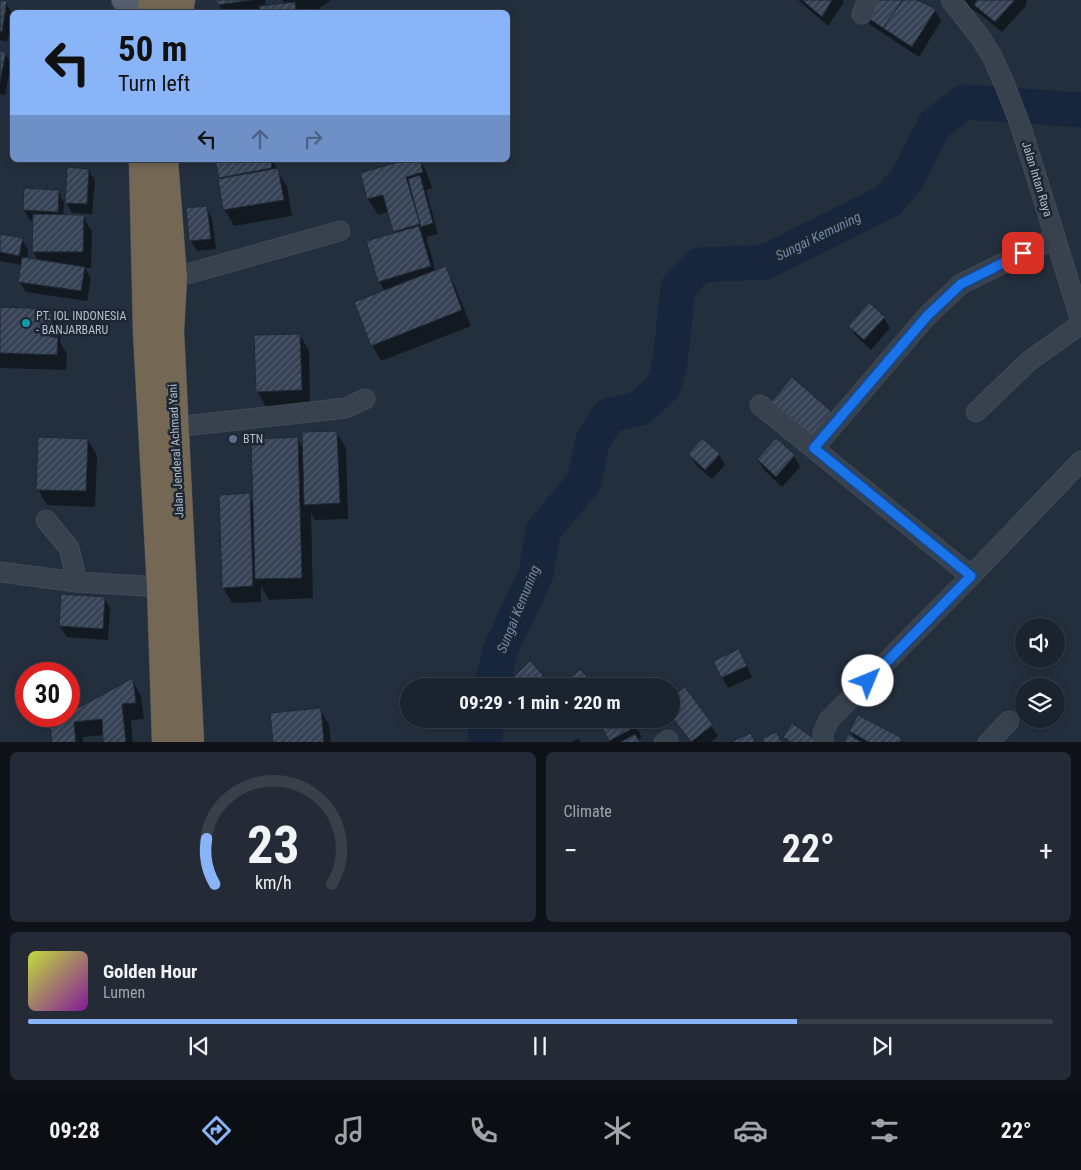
<!DOCTYPE html>
<html lang="en">
<head>
<meta charset="utf-8">
<style>
  :root { --surface:#1b232e; --page:#242b36; --text:#f1f3f6; --muted:#a0a4aa; --line:#39404a; --accent:#8ab4f8 }
  body { margin:0; font-family:"Roboto Condensed",sans-serif; background:var(--page); color:var(--text); height:100vh; display:flex; flex-direction:column; font-size:19px; white-space:nowrap }
  * { box-sizing:border-box; margin:0 }
  p { font-size:16px; color:var(--muted) }
  .icon { flex:none; width:28px; height:28px; fill:none; stroke:currentColor; stroke-width:2; stroke-linecap:round; stroke-linejoin:round }
  .map { position:relative; height:742px; overflow:hidden }
  .side { display:flex; flex-direction:column; gap:10px; padding:10px; background:#0f1319; flex:1 }
  .side>* { flex:none }
  .hud { position:absolute; left:10px; top:10px; width:500px; height:152px; border-radius:8px; box-shadow:0 2px 12px #0003,0 0 0 1px var(--line); background:#8ab4f8; color:#111; overflow:hidden }
  .buttons { position:absolute; left:1015px; top:618px; display:grid; gap:10px }
  .buttons a { display:grid; place-items:center; width:50px; height:50px; border-radius:50%; background:var(--surface); box-shadow:0 2px 12px #0003,0 0 0 1px var(--line); font-size:25px }
  .speed { position:absolute; left:15px; top:662px; display:flex; gap:10px; font-size:25px; font-weight:700; text-align:center }
  .speed>* { display:grid; place-content:center; width:65px; height:65px; border-radius:50%; background:var(--surface); box-shadow:0 2px 12px #0003,0 0 0 1px var(--line); line-height:1 }
  .speed .limit { border:8px solid #d22; background:#fff; color:#111 }
  .pin { position:absolute; display:grid; place-items:center; width:42px; height:42px; color:#fff; margin:-21px; border-radius:10px; box-shadow:0 2px 8px #0006 }
  .me { position:absolute; width:55px; margin:-28px; rotate:45deg; stroke-linejoin:round; filter:drop-shadow(0 0 4px #0008) }
  .turn { display:flex; align-items:center; gap:18px; height:105px; padding:0 25px; font-size:22px }
  .turn .icon { width:65px; height:65px; stroke-width:2.5 }
  .turn b { display:block; font-size:35px; line-height:42px }
  .lanes { display:flex; align-items:center; height:48px; padding:0 25px; background:#0003; justify-content:center; gap:25px; direction:ltr }
  .lanes .off { opacity:.35 }
  .big { font-size:38px; font-weight:700; line-height:1.1 }
  .side .tile { flex:1; display:flex; flex-direction:column; justify-content:center; gap:8px; min-width:0; padding:0 18px; border-radius:8px; background:var(--page) }
  .side .dial { align-items:center; gap:0 }
  .dial svg { height:130px; overflow:visible; fill:none; stroke:var(--line); stroke-width:7; stroke-linecap:round; text-anchor:middle }
  .dial text { fill:var(--text); stroke:none }
  .song { display:flex; align-items:center; gap:15px }
  .cover { width:60px; height:60px; border-radius:8px; background:linear-gradient(135deg,hsl(70 70% 55%),hsl(290 70% 35%)) }
  .played { height:5px; border-radius:2px; background:linear-gradient(90deg,var(--accent) 75%,var(--line) 75%) }
  .keys { display:flex; justify-content:space-around; direction:ltr }
  .heat { display:flex; justify-content:space-between; align-items:center; font-size:28px; direction:ltr }
  .side .tiles { flex:1; display:grid; gap:10px; grid-template-columns:1fr 1fr }
  .tile:last-child { grid-column:span 2 }
  .trip { position:absolute; left:400px; top:678px; width:280px; height:50px; border-radius:25px; background:var(--surface); box-shadow:0 2px 12px #0003,0 0 0 1px var(--line); font-weight:700; line-height:50px; text-align:center }
  .dock { display:flex; height:80px; justify-content:space-around; align-items:center; background:#0b0e12; color:var(--muted) }
  .dock .icon { width:35px; height:35px }
  .dock .active { color:var(--accent) }
  .dock b { font-size:22px; color:var(--text) }
  .map>svg:first-child { display:block }
  .shadow { fill:#0007 }
  .lines { fill:none; stroke-linecap:round; stroke-linejoin:round }
  .river { stroke:#17263c; stroke-width:35 }
  .building { fill:url(#building-hatch); stroke:#1f2835 }
  .minor-casing { stroke:#414a57; stroke-width:21 }
  .major-casing { stroke:#414a57; stroke-width:26 }
  .highway-casing { stroke:#434c59; stroke-width:29 }
  .minor { stroke:#38414e; stroke-width:19 }
  .major { stroke:#56606e; stroke-width:24 }
  .highway { stroke:#746855; stroke-width:28 }
  .route-casing { stroke:#114b97; stroke-width:12 }
  .route { stroke:#1a73e8; stroke-width:9 }
  .culture-dot { fill:#0f9aa8; stroke:#1d2633; stroke-width:2 }
  .service-dot { fill:#5c6f8a; stroke:#1d2633; stroke-width:2 }
  .labels { text-anchor:middle; dominant-baseline:central; stroke-width:5; stroke-linejoin:round; paint-order:stroke }
  .street-label { font-size:12px; fill:#b4bcc9; stroke:#1d2633 }
  .poi-label { font-size:12px; fill:#b4bcc9; stroke:#1d2633; text-anchor:start }
  .water-label { font-size:14px; font-style:italic; fill:#6d86a8; stroke:#1d2633 }
</style>
</head>
<body>
<div class="map">
<svg width="1081" height="743" viewBox="0 0 1081 743">
  <defs>
    <pattern id="building-hatch" width="6" height="6" patternUnits="userSpaceOnUse" patternTransform="scale(1.25)"><rect width="6" height="6" fill="#364354"/><path d="M-1 1l2-2M0 6l6-6M5 7l2-2" fill="none" stroke="#515c6b"/></pattern>
  </defs>
  <rect width="100%" height="100%" fill="#242f3e"/>
  <!-- shadow -->
  <g class="shadow">
    <path d="M217 0H265L266 7 285 5 282 0H331L314 12H261V10L244 12H223Z"/>
    <path d="M798 0H842L844 2 828 26Z"/>
    <path d="M914 0 935 10 941 21 919 57 869 24 863 14Z"/>
    <path d="M957 0H1027L1025 7 1002 32 981 15Z"/>
    <path d="M0 1 6 3 12 13V42L8 35 7 42 0 40Z"/>
    <path d="M0 52 5 53 11 64 5 95 0 94Z"/>
    <path d="M217 160H274L276 170 287 186 292 216 234 226 225 210Z"/>
    <path d="M409 160H420L427 173 432 188 426 190 438 234 427 237V241L436 272 445 268 454 284 471 326 381 361 372 345 385 292 379 281 396 234 389 211 378 215 368 199Z"/>
    <path d="M89 170 95 181 92 214 72 213 66 202Z"/>
    <path d="M58 191 64 202 63 216H83L92 232 91 268H85L91 278 87 301 26 292 19 281 22 265 0 261V235L22 239 28 250 27 259 38 261 33 251 34 221 30 220 24 210Z"/>
    <path d="M206 207 212 218 216 249 197 251 191 241Z"/>
    <path d="M0 308 51 310 61 326 60 342 67 354 66 370 0 368Z"/>
    <path d="M884 318 890 328 871 350 856 336 850 326Z"/>
    <path d="M300 335 309 351 310 406 266 407 257 391Z"/>
    <path d="M831 412 840 428 819 453 780 419Z"/>
    <path d="M336 432 346 448 348 519 315 520 311 513 313 598 269 600 261 586V602L232 603 223 587 249 495 254 504 297 438 304 450Z"/>
    <path d="M88 440 97 456 95 507 47 505 38 489Z"/>
    <path d="M776 440 794 456 800 467 782 487 764 470 758 460Z"/>
    <path d="M690 454 719 455 725 465 712 479 696 465Z"/>
    <path d="M63 595 104 598 110 608 108 640 67 637 60 626Z"/>
    <path d="M739 650 752 677 728 688 722 677Z"/>
    <path d="M530 663 545 681 540 686H522L515 678Z"/>
    <path d="M132 680 141 696 144 719 131 720 133 743H105L104 735 83 737V743H53L64 717 69 716V715Z"/>
    <path d="M685 689 718 736 710 743H691L671 716Z"/>
    <path d="M320 709 329 725 331 743H274Z"/>
    <path d="M581 719H599L589 728Z"/>
    <path d="M612 719H631L642 737 637 740 639 743H611L602 725Z"/>
    <path d="M850 731 901 739 903 743H845L855 739Z"/>
    <path d="M579 738 581 743H570Z"/>
  </g>
  <g class="lines">
    <!-- river -->
    <g class="river">
      <path d="M492 686 500 651 536 574 543 531 584 482 593 440 608 416 640 408 664 386 670 362 678 287 700 265 765 262 888 201 907 179 935 124 965 102 1081 110"/>
      <path d="M485 743 486 719"/>
    </g>
  </g>
  <!-- building -->
  <g class="building">
    <path d="M0 0 7 1 2 32 0 31Z"/>
    <path d="M216 0H253L217 5Z"/>
    <path d="M802 0H832L822 17Z"/>
    <path d="M870 0H903L883 28 862 14Z"/>
    <path d="M903 0H917L936 9 912 47 883 28Z"/>
    <path d="M977 0H1015L995 22 974 5Z"/>
    <path d="M295 2 296 12H260L259 6Z"/>
    <path d="M0 51 6 52 0 82Z"/>
    <path d="M215 160H271L272 168 219 178Z"/>
    <path d="M405 160H420L423 172 406 177 420 224 393 232 383 195 367 199 360 173Z"/>
    <path d="M67 167 89 169 87 204 65 203Z"/>
    <path d="M278 168 284 200 223 210 218 179Z"/>
    <path d="M420 175 433 223 421 227 408 179Z"/>
    <path d="M24 188 59 190 58 212 23 210Z"/>
    <path d="M207 206 211 239 189 241 186 208Z"/>
    <path d="M33 214 84 215 83 252H32Z"/>
    <path d="M419 226 431 266 378 282 366 241Z"/>
    <path d="M0 234 23 238 19 256 0 252Z"/>
    <path d="M22 257 85 267 81 291 18 282Z"/>
    <path d="M446 266 462 310 371 346 354 302Z"/>
    <path d="M869 302 885 317 864 340 848 326Z"/>
    <path d="M0 307 52 309 51 337H58L57 355 0 353Z"/>
    <path d="M300 334 302 390 256 392 254 335Z"/>
    <path d="M792 377 832 412 809 438 770 403Z"/>
    <path d="M337 431 340 503 304 505 302 432Z"/>
    <path d="M38 437 88 439 86 491 36 490Z"/>
    <path d="M298 437 302 578 255 579 251 439Z"/>
    <path d="M702 438 720 454 705 470 688 454Z"/>
    <path d="M776 438 795 455 776 477 757 459Z"/>
    <path d="M250 493 253 586 222 588 219 495Z"/>
    <path d="M61 594 105 597 103 629 59 626Z"/>
    <path d="M739 649 747 666 721 678 713 661Z"/>
    <path d="M530 661 543 675 532 686H522L514 677Z"/>
    <path d="M580 669 595 686H561Z"/>
    <path d="M133 678 136 703 122 704 126 743H100L103 742 102 719 74 722 76 743H52L49 718 69 716V713Z"/>
    <path d="M685 687 713 725 691 742 671 716V698Z"/>
    <path d="M321 708 324 743H273L270 713Z"/>
    <path d="M858 715 902 738 900 743H870L849 731Z"/>
    <path d="M610 719H633L637 726 609 741 600 724Z"/>
    <path d="M792 723 816 740 814 743H792L783 737Z"/>
    <path d="M777 732 782 743H764L762 738Z"/>
    <path d="M751 733 755 743H734L733 741Z"/>
    <path d="M635 734 640 743H619Z"/>
    <path d="M848 734 863 743H844Z"/>
  </g>
  <g class="lines">
    <defs>
      <g id="minor">
        <path d="M951 0 980 37 992 56 1004 83 1020 124 1081 321"/>
        <path d="M862 14 868 0"/>
        <path d="M173 278 340 231"/>
        <path d="M760 405 971 576"/>
        <path d="M976 412 1029 361 1081 324"/>
        <path d="M175 427 346 408 365 399"/>
        <path d="M814 448 927 316 961 284 1055 238"/>
        <path d="M46 520 69 548 77 582"/>
        <path d="M0 572 77 582 161 587"/>
        <path d="M664 743 668 740"/>
        <path d="M823 743V733L829 720 971 576 1081 461"/>
        <path d="M988 743 1009 721"/>
      </g>
      <path id="major" d="M124 0 169 8"/>
      <g id="highway">
        <path d="M151 12 153 0"/>
        <path d="M179 12 181 0"/>
        <path d="M143 160 147 332 161 587 166 743"/>
        <path d="M164 160 173 278 170 331 190 743"/>
      </g>
    </defs>
    <!-- minor casing -->
    <use href="#minor" class="minor-casing"/>
    <!-- major casing -->
    <use href="#major" class="major-casing"/>
    <!-- highway casing -->
    <use href="#highway" class="highway-casing"/>
    <!-- minor -->
    <use href="#minor" class="minor"/>
    <!-- major -->
    <use href="#major" class="major"/>
    <!-- highway -->
    <use href="#highway" class="highway"/>
  </g>
  <g class="lines">
    <defs>
      <path id="route" d="M868 681 971 576 814 448 927 316 961 284 1023 253"/>
    </defs>
    <!-- route casing -->
    <use href="#route" class="route-casing"/>
    <!-- route -->
    <use href="#route" class="route"/>
  </g>
  <!-- markers -->
  <circle class="culture-dot" cx="26" cy="323" r="5"/>
  <circle class="service-dot" cx="233" cy="439" r="5"/>
  <g class="labels">
    <!-- street labels -->
    <g class="street-label">
      <text transform="translate(1037 179) rotate(73)">Jalan Intan Raya</text>
      <text transform="translate(176 451) rotate(-93)">Jalan Jenderal Achmad Yani</text>
    </g>
    <!-- poi labels -->
    <g class="poi-label">
      <text x="36" y="316">PT. IOL INDONESIA<tspan x="36" dy="14">- BANJARBARU</tspan></text>
      <text x="243" y="439">BTN</text>
    </g>
    <!-- water labels -->
    <g class="water-label">
      <text transform="translate(818 236) rotate(-26)">Sungai Kemuning</text>
      <text transform="translate(518 609) rotate(-68)">Sungai Kemuning</text>
    </g>
  </g>
</svg>
<div class="buttons">
<a><svg class="icon" aria-label="sound" viewBox="0 0 24 24"><path d="M4 9h4l5-4v14l-5-4H4zM17 9q2 3 0 6"/></svg></a>
<a><svg class="icon" aria-label="layers" viewBox="0 0 24 24"><path d="M12 4l9 5-9 5-9-5zM3 14l9 5 9-5"/></svg></a>
</div>
<div class="speed"><div class="limit">30</div></div>
<div class="pin" style="left:1023px;top:253px;background:#d93025"><svg class="icon" aria-label="arrive" viewBox="0 0 24 24"><path d="M6 21V4h12l-3 4 3 4H6"/></svg></div>
<svg class="me" style="left:868px;top:681px" viewBox="-20 -20 40 40"><circle r="19" fill="#fff"/><path d="M0-13L10 11 0 6-10 11z" fill="#1a73e8"/></svg>
<div class="trip">09:29 · 1 min · 220 m</div>
<div class="hud">
<div class="turn"><svg class="icon" aria-label="left" viewBox="0 0 24 24"><path d="M17 20v-9H6M10 6l-5 5 5 5"/></svg><div><b>50 m</b>Turn left</div></div>
<div class="lanes"><svg class="icon" aria-label="left" viewBox="0 0 24 24"><path d="M17 20v-9H6M10 6l-5 5 5 5"/></svg><svg class="icon off" aria-label="ahead" viewBox="0 0 24 24"><path d="M12 20V5M6 11l6-6 6 6"/></svg><svg class="icon off" aria-label="right" viewBox="0 0 24 24"><path d="M7 20v-9h11M14 6l5 5-5 5"/></svg></div>
</div>
</div>
<section class="side">
<div class="tiles">
<div class="tile dial"><svg viewBox="0 0 100 80">
<path d="M14 69A42 42 0 1 1 86 69"/>
<path d="M14 69A42 42 0 0 1 9 41" stroke="#8ab4f8"/>
<text x="50" y="56" font-size="32" font-weight="700">23</text>
<text x="50" y="72" font-size="11">km/h</text>
</svg></div>
<div class="tile"><p>Climate</p>
<div class="heat"><a>−</a><b class="big">22°</b><a>+</a></div>
</div>
<div class="tile">
<div class="song"><i class="cover"></i><div><b>Golden Hour</b><p>Lumen</p></div></div>
<div class="played"></div>
<div class="keys"><svg class="icon" aria-label="previous" viewBox="0 0 24 24"><path d="M18 5L8 12l10 7zM5 5v14"/></svg><svg class="icon" aria-label="pause" viewBox="0 0 24 24"><path d="M8 5v14M16 5v14"/></svg><svg class="icon" aria-label="next" viewBox="0 0 24 24"><path d="M6 5l10 7-10 7zM19 5v14"/></svg></div>
</div>
</div>
</section>
<nav class="dock">
<b>09:28</b>
<svg class="icon active" aria-label="directions" viewBox="0 0 24 24"><path d="M12 3l9 9-9 9-9-9zM9 14v-3h6M13 9l2 2-2 2"/></svg>
<svg class="icon" aria-label="music" viewBox="0 0 24 24"><path d="M9 18V5l10-2v13"/><circle cx="6" cy="18" r="3"/><circle cx="16" cy="16" r="3"/></svg>
<svg class="icon" aria-label="phone" viewBox="0 0 24 24"><path d="M5 4h4l2 5-3 2q2 4 5 5l2-3 5 2v4C11 20 4 13 5 4z"/></svg>
<svg class="icon" aria-label="climate" viewBox="0 0 24 24"><path d="M12 3v18M4 7l16 10M4 17L20 7"/></svg>
<svg class="icon" aria-label="car" viewBox="0 0 24 24"><path d="M5 17H2v-5l4-1 3-4h7l3 4 3 1v5h-3M9 17h6M6 11h13"/><circle cx="7" cy="17" r="2"/><circle cx="17" cy="17" r="2"/></svg>
<svg class="icon" aria-label="filters" viewBox="0 0 24 24"><path d="M4 7h16M4 17h16"/><circle cx="9" cy="7" r="2"/><circle cx="15" cy="17" r="2"/></svg>
<b>22°</b>
</nav>
</body>
</html>
